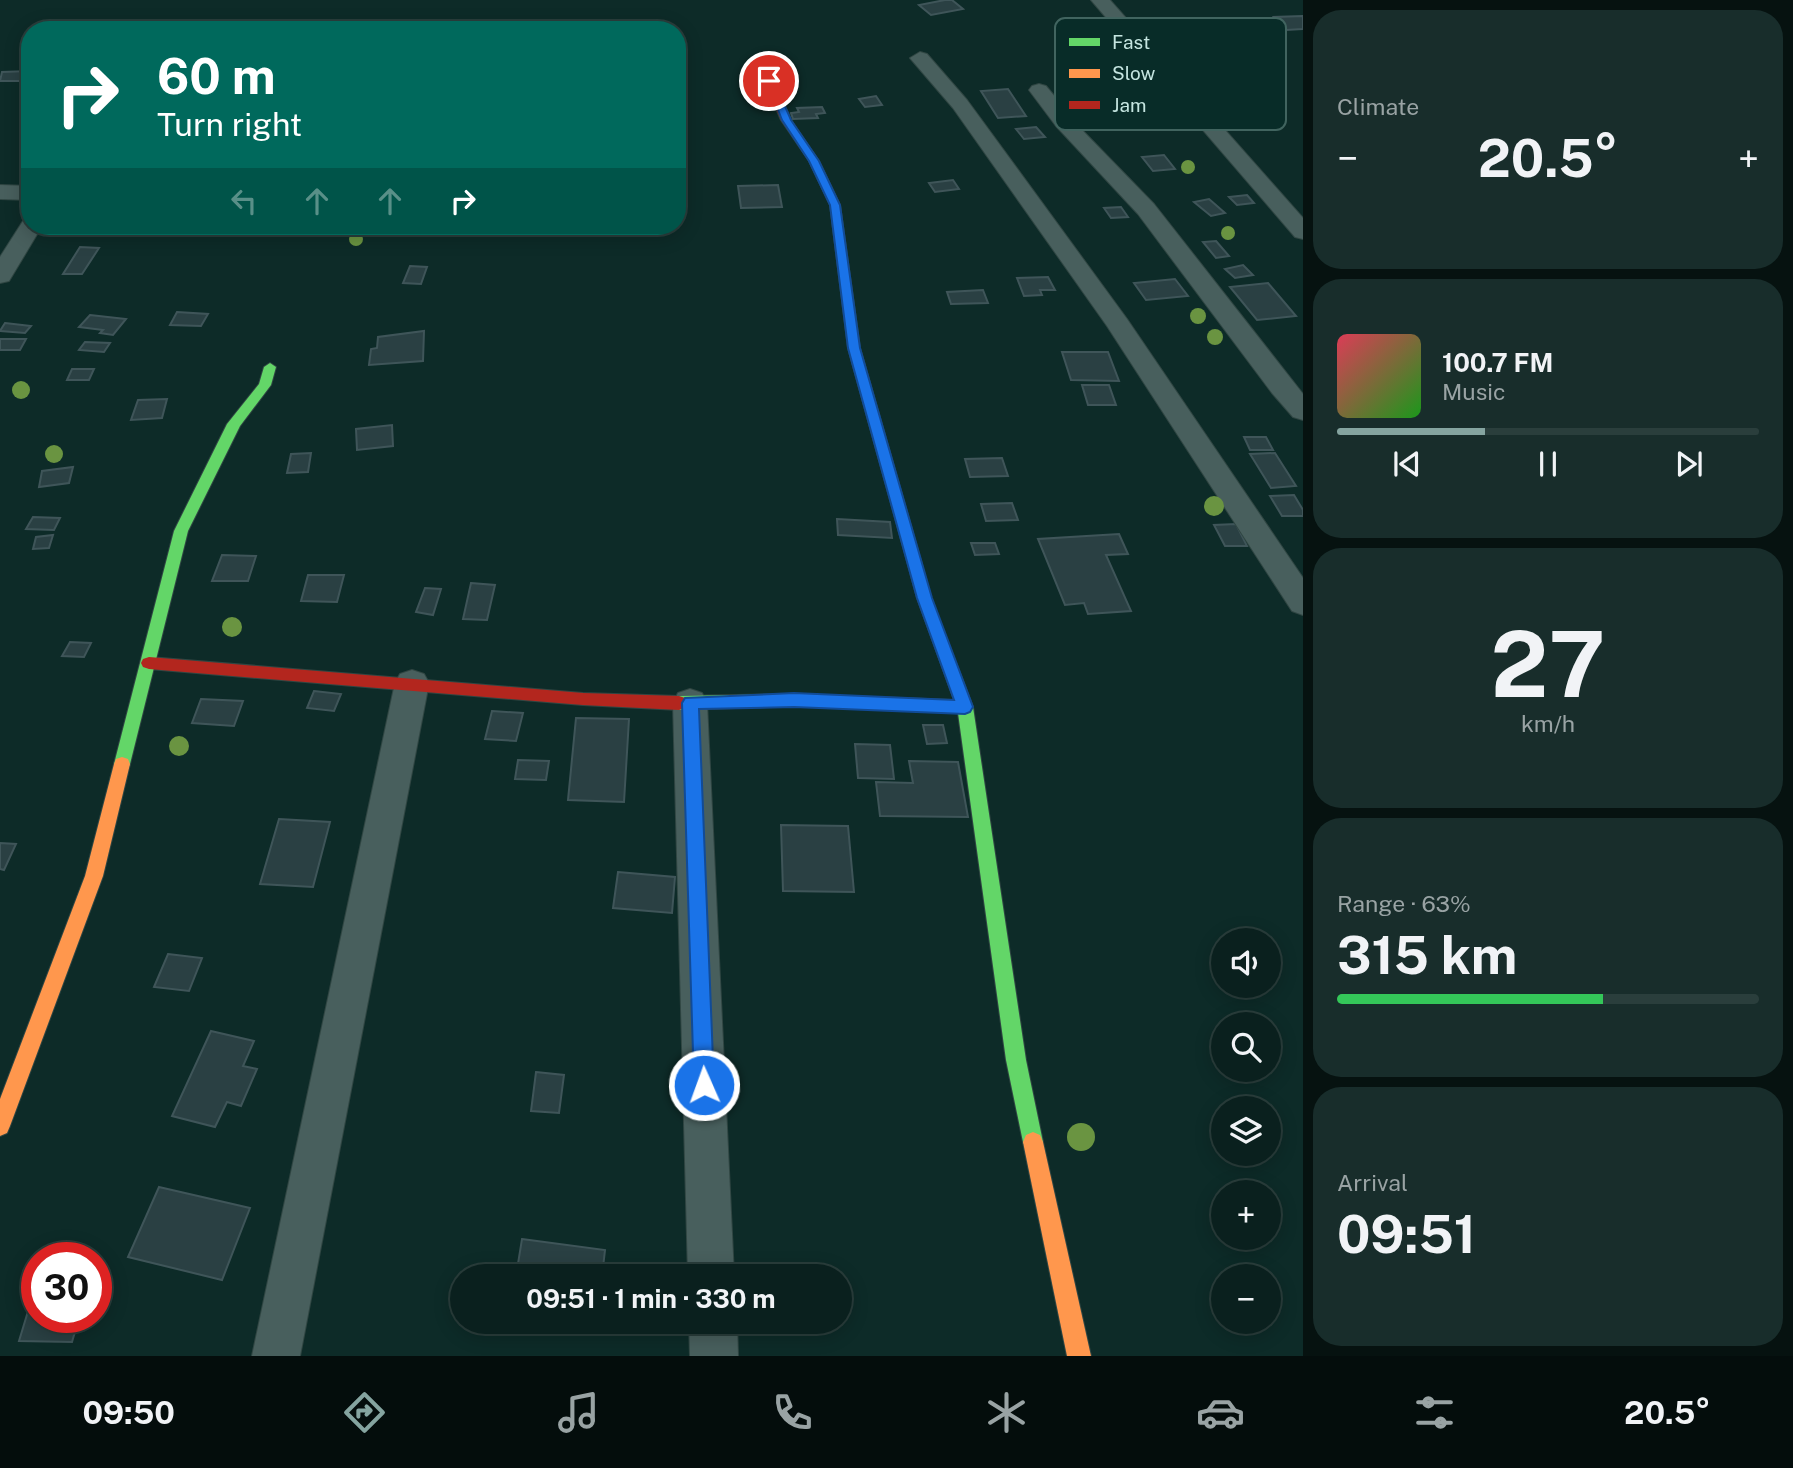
<!DOCTYPE html>
<html lang="en">
<head>
<meta charset="utf-8">
<style>
  :root { --surface:#0a201e; --page:#182d2b; --text:#f1f3f6; --muted:#99a3a4; --line:#2a3e3c; --accent:#85a4a0 }
  body { margin:0; font-family:"Public Sans",sans-serif; background:var(--page); color:var(--text); height:100vh; display:flex; flex-direction:column; font-size:26px; white-space:nowrap }
  * { box-sizing:border-box; margin:0 }
  p { font-size:23px; color:var(--muted) }
  .icon { flex:none; width:38px; height:38px; fill:none; stroke:currentColor; stroke-width:2; stroke-linecap:round; stroke-linejoin:round }
  .map { position:relative; flex:1; overflow:hidden }
  .details { display:flex; flex-direction:column; gap:10px; padding:10px; background:#061210; width:490px }
  .details>* { flex:none }
  .guide { position:absolute; left:21px; top:21px; width:665px; height:214px; border-radius:28px; box-shadow:0 4px 18px #0003,0 0 0 2px var(--line); background:#00695c; color:#fff; overflow:hidden }
  .fabs { position:absolute; left:1211px; top:928px; display:grid; gap:14px }
  .fabs a { display:grid; place-items:center; width:70px; height:70px; border-radius:50%; background:var(--surface); box-shadow:0 4px 18px #0003,0 0 0 2px var(--line); font-size:35px }
  .speed { position:absolute; left:21px; top:1242px; display:flex; gap:14px; font-size:35px; font-weight:700; text-align:center }
  .speed>* { display:grid; place-content:center; width:91px; height:91px; border-radius:50%; background:var(--surface); box-shadow:0 4px 18px #0003,0 0 0 2px var(--line); line-height:1 }
  .speed .limit { border:10px solid #d22; background:#fff; color:#111 }
  .pin { position:absolute; display:grid; place-items:center; width:60px; height:60px; color:#fff; margin:-30px; border:4px solid #fff; border-radius:50%; box-shadow:0 2px 7px #0007 }
  .me { position:absolute; width:77px; margin:-38px; rotate:358deg; stroke-linejoin:round; filter:drop-shadow(0 0 5px #0008) }
  .turn { display:flex; align-items:center; gap:24px; height:147px; padding:0 21px; font-size:32px }
  .turn .icon { width:91px; height:91px; stroke-width:2.5 }
  .turn b { display:block; font-size:49px; line-height:60px }
  .lanes { display:flex; align-items:center; height:66px; padding:0 21px; background:#0003; justify-content:center; gap:35px; direction:ltr }
  .lanes .off { opacity:.35 }
  .big { font-size:52px; font-weight:700; line-height:1.1 }
  .details .tile { flex:1; display:flex; flex-direction:column; justify-content:center; gap:10px; min-width:0; padding:0 24px; border-radius:28px; background:var(--page) }
  .details .dial { align-items:center; gap:0 }
  .dial b { font-size:91px; line-height:1 }
  .song { display:flex; align-items:center; gap:21px }
  .cover { width:84px; height:84px; border-radius:10px; background:linear-gradient(135deg,hsl(350 70% 55%),hsl(120 70% 35%)) }
  .played { height:7px; border-radius:4px; background:linear-gradient(90deg,var(--accent) 35%,var(--line) 35%) }
  .keys { display:flex; justify-content:space-around; direction:ltr }
  .heat { display:flex; justify-content:space-between; align-items:center; font-size:38px; direction:ltr }
  .charge { height:10px; border-radius:5px; background:linear-gradient(90deg,#34c759 63%,var(--line) 0) }
  .trip { position:absolute; left:450px; top:1264px; width:402px; height:70px; border-radius:35px; background:var(--surface); box-shadow:0 4px 18px #0003,0 0 0 2px var(--line); font-weight:700; line-height:70px; text-align:center }
  .tab-bar { display:flex; height:112px; justify-content:space-around; align-items:center; background:#040d0c; color:var(--muted) }
  .tab-bar .icon { width:49px; height:49px }
  .tab-bar .selected { color:var(--accent) }
  .tab-bar b { font-size:32px; color:var(--text) }
  main { display:flex; flex:1; min-height:0 }
  .map>svg:first-child { display:block }
  .building { fill:#2a4043; stroke:#3f5559; stroke-width:2 }
  .lines { fill:none; stroke-linecap:round; stroke-linejoin:round }
  .street-casing { stroke:#304643; stroke-width:2 }
  .fast-casing { stroke:#304643; stroke-width:2 }
  .slow-casing { stroke:#304643; stroke-width:2 }
  .jam-casing { stroke:#304643; stroke-width:2 }
  .street { fill:#485f5d; fill-rule:evenodd }
  .fast { fill:#63d668; fill-rule:evenodd }
  .slow { fill:#ff974d; fill-rule:evenodd }
  .jam { fill:#b3261e; fill-rule:evenodd }
  .tree { fill:#6a9441 }
  .route { fill:#1a73e8; stroke:#114b97; stroke-width:2 }
  .key { fill:#082c28; stroke:#41645f; stroke-width:2 }
  .key-label { font-size:19px; fill:#c5e5e0 }
</style>
</head>
<body>
<main>
<div class="map">
<svg width="1303" height="1356" viewBox="0 0 1303 1356">
  <rect width="100%" height="100%" fill="#0d2b28"/>
  <!-- building -->
  <g class="building">
    <path d="M945 0H952L963 9 931 15 919 5Z"/>
    <path d="M1303 16V29L1286 30 1274 17Z"/>
    <path d="M29 71 22 81H0L2 72Z"/>
    <path d="M1008 89 1026 116 998 118 981 91Z"/>
    <path d="M876 96 882 105 865 107 859 99Z"/>
    <path d="M822 107 825 113 816 114 818 118 793 119 791 113 799 112 797 108Z"/>
    <path d="M1036 127 1045 137 1024 139 1016 129Z"/>
    <path d="M1164 155 1175 169 1153 171 1142 157Z"/>
    <path d="M953 180 959 189 935 192 929 183Z"/>
    <path d="M778 185 782 207 741 208 738 186Z"/>
    <path d="M1247 195 1254 203 1237 205 1229 197Z"/>
    <path d="M1209 199 1225 213 1211 216 1194 202Z"/>
    <path d="M1121 207 1128 217 1111 218 1104 208Z"/>
    <path d="M422 226H439L437 234H419Z"/>
    <path d="M503 226H527V235L503 236Z"/>
    <path d="M1216 241 1229 256 1216 258 1203 242Z"/>
    <path d="M80 247 99 248 82 274H63Z"/>
    <path d="M1243 265 1253 275 1235 278 1225 269Z"/>
    <path d="M410 266 427 267 421 284 403 283Z"/>
    <path d="M1048 277 1055 290H1040L1042 295 1024 296 1017 278Z"/>
    <path d="M1175 279 1188 296 1146 300 1134 283Z"/>
    <path d="M1268 283 1296 316 1257 320 1230 287Z"/>
    <path d="M983 290 988 303 951 304 947 292Z"/>
    <path d="M177 312 208 314 201 326 170 325Z"/>
    <path d="M90 315 126 319 113 335 100 333 103 330 79 327Z"/>
    <path d="M5 323 31 326 25 333 0 331Z"/>
    <path d="M424 331 423 361 369 365 371 349 377 348 378 337Z"/>
    <path d="M0 339H26L20 350H0Z"/>
    <path d="M85 342 110 343 104 352 79 350Z"/>
    <path d="M1062 352H1108L1119 381 1071 380Z"/>
    <path d="M72 369H94L89 380H67Z"/>
    <path d="M1082 385H1109L1116 405H1088Z"/>
    <path d="M167 399 162 418 131 420 138 400Z"/>
    <path d="M392 425 393 446 357 450 356 429Z"/>
    <path d="M1244 437H1266L1273 450H1250Z"/>
    <path d="M311 453 308 472 287 473 291 454Z"/>
    <path d="M1275 453 1296 486 1271 488 1250 454Z"/>
    <path d="M1002 458 1008 476 970 477 965 459Z"/>
    <path d="M73 467 69 483 39 487 42 471Z"/>
    <path d="M1294 495 1303 510V516H1282L1270 496Z"/>
    <path d="M1012 503 1018 520 986 521 981 504Z"/>
    <path d="M33 517 60 518 54 530 26 529Z"/>
    <path d="M837 519 890 522 892 538 838 535Z"/>
    <path d="M1236 524 1247 546H1225L1214 525Z"/>
    <path d="M1119 534 1128 554 1106 555 1131 611 1088 614 1084 603 1065 605 1038 539Z"/>
    <path d="M53 535 49 548 33 549 36 537Z"/>
    <path d="M971 543H995L999 554 975 555Z"/>
    <path d="M222 555 256 556 248 581H212Z"/>
    <path d="M308 575H344L337 602 301 601Z"/>
    <path d="M471 583 495 585 487 620 463 619Z"/>
    <path d="M425 588 441 589 433 615 416 612Z"/>
    <path d="M70 642 91 643 84 657 62 656Z"/>
    <path d="M314 691 341 694 334 711 307 708Z"/>
    <path d="M201 699 243 701 234 726 192 723Z"/>
    <path d="M492 711 523 713 516 741 485 739Z"/>
    <path d="M576 718 629 719 624 802 568 800Z"/>
    <path d="M923 725H943L947 743 927 744Z"/>
    <path d="M855 744 890 745 894 779 858 778Z"/>
    <path d="M518 760 549 761 546 780 515 779Z"/>
    <path d="M909 761 958 762 968 817 880 816 876 782 913 783Z"/>
    <path d="M279 819 330 822 313 887 260 884Z"/>
    <path d="M781 825 848 826 854 892 783 891Z"/>
    <path d="M0 843 16 844 4 870 0 869Z"/>
    <path d="M618 872 675 877 672 913 613 908Z"/>
    <path d="M168 954 202 958 189 991 154 987Z"/>
    <path d="M211 1031 254 1041 243 1066 257 1069 241 1106 227 1102 215 1127 172 1116Z"/>
    <path d="M536 1072 564 1075 559 1113 531 1111Z"/>
    <path d="M159 1187 250 1208 222 1280 128 1257Z"/>
    <path d="M522 1239 605 1250 602 1276H516Z"/>
    <path d="M29 1308H37V1318H79L72 1342 19 1341Z"/>
  </g>
  <g class="lines">
    <defs>
      <g id="street">
        <path d="M1091 0H1110L1303 218V239L1295 237Z"/>
        <path d="M920 52 927 54 967 100 1127 319 1303 578V615L1292 611 1107 326 953 108 910 58Z"/>
        <path d="M1039 84 1046 86 1084 132 1154 204 1303 394V420L1293 417 1272 393 1138 214 1056 126 1029 90 1032 86Z"/>
        <path d="M0 185 30 186V200L0 199Z"/>
        <path d="M30 219V226H42L9 281 0 283V257L23 221Z"/>
        <path d="M412 670 424 674 429 683 300 1356H252L395 683 400 674Z"/>
        <path d="M690 689 702 693 707 703 734 1276H688L673 703 678 693Z"/>
        <path d="M689 1321H737L738 1356H690Z"/>
      </g>
      <g id="fast">
        <path d="M270 363 276 367 271 385 240 426 188 531 130 764 128 769 122 771 116 769 114 764 174 531 227 424 259 384 264 367Z"/>
        <path d="M914 556 921 561 931 598 973 707 1026 1060 1043 1142 1040 1149 1033 1152 1026 1149 1023 1142 1006 1060 958 713 795 706 679 710 673 708 671 703 673 698 679 696 795 694 954 700 917 598 907 561Z"/>
      </g>
      <g id="slow">
        <path d="M122 757 128 759 130 764 103 876 10 1126 7 1133 0 1136V1099L85 876 114 764 116 759Z"/>
        <path d="M1033 1132 1040 1135 1043 1142 1091 1356H1067L1023 1142 1026 1135Z"/>
      </g>
      <g id="jam">
        <path d="M766 79 774 81 791 120 819 161 840 205 860 348 921 561 919 565 914 566 907 561 848 348 830 205 809 161 781 120 764 81Z"/>
        <path d="M149 657 583 693 679 696 685 698 687 703 685 708 679 710 583 705 149 669 143 667 141 663 143 659Z"/>
      </g>
    </defs>
    <!-- street casing -->
    <use href="#street" class="street-casing"/>
    <!-- fast casing -->
    <use href="#fast" class="fast-casing"/>
    <!-- slow casing -->
    <use href="#slow" class="slow-casing"/>
    <!-- jam casing -->
    <use href="#jam" class="jam-casing"/>
    <!-- street -->
    <use href="#street" class="street"/>
    <!-- fast -->
    <use href="#fast" class="fast"/>
    <!-- slow -->
    <use href="#slow" class="slow"/>
    <!-- jam -->
    <use href="#jam" class="jam"/>
  </g>
  <!-- trees -->
  <g class="tree">
    <circle cx="1188" cy="167" r="7"/>
    <circle cx="1228" cy="233" r="7"/>
    <circle cx="356" cy="239" r="7"/>
    <circle cx="1198" cy="316" r="8"/>
    <circle cx="1215" cy="337" r="8"/>
    <circle cx="21" cy="390" r="9"/>
    <circle cx="54" cy="454" r="9"/>
    <circle cx="1214" cy="506" r="10"/>
    <circle cx="232" cy="627" r="10"/>
    <circle cx="179" cy="746" r="10"/>
    <circle cx="1081" cy="1137" r="14"/>
  </g>
  <!-- route -->
  <path class="route" d="M766 79 774 81 791 120 819 161 840 205 860 348 932 598 973 707 970 712 965 714 794 707 699 709 714 1085 711 1092 704 1095 697 1092 694 1085 682 703 685 698 794 693 954 700 917 598 848 348 830 205 809 161 782 120Z"/>
  <!-- legend -->
  <rect x="1055" y="18" width="231" height="112" rx="10" class="key"/>
  <rect x="1069" y="38" width="31" height="8" fill="#63d668"/>
  <rect x="1069" y="69" width="31" height="9" fill="#ff974d"/>
  <rect x="1069" y="101" width="31" height="8" fill="#b3261e"/>
  <g class="key-label">
    <text x="1112" y="49">Fast</text>
    <text x="1112" y="80">Slow</text>
    <text x="1112" y="112">Jam</text>
  </g>
</svg>
<div class="fabs">
<a><svg class="icon" aria-label="sound" viewBox="0 0 24 24"><path d="M4 9h4l5-4v14l-5-4H4zM17 9q2 3 0 6"/></svg></a>
<a><svg class="icon" aria-label="search" viewBox="0 0 24 24"><circle cx="10" cy="10" r="6"/><path d="M15 15l6 6"/></svg></a>
<a><svg class="icon" aria-label="layers" viewBox="0 0 24 24"><path d="M12 4l9 5-9 5-9-5zM3 14l9 5 9-5"/></svg></a>
<a>+</a>
<a>−</a>
</div>
<div class="speed"><div class="limit">30</div></div>
<div class="pin" style="left:769px;top:81px;background:#d93025"><svg class="icon" aria-label="arrive" viewBox="0 0 24 24"><path d="M6 21V4h12l-3 4 3 4H6"/></svg></div>
<svg class="me" style="left:704px;top:1085px" viewBox="-20 -20 40 40"><circle r="17" fill="#1a73e8" stroke="#fff" stroke-width="3"/><path d="M0-11L8 9 0 5-8 9z" fill="#fff"/></svg>
<div class="trip">09:51 · 1 min · 330 m</div>
<div class="guide">
<div class="turn"><svg class="icon" aria-label="right" viewBox="0 0 24 24"><path d="M7 20v-9h11M14 6l5 5-5 5"/></svg><div><b>60 m</b>Turn right</div></div>
<div class="lanes"><svg class="icon off" aria-label="left" viewBox="0 0 24 24"><path d="M17 20v-9H6M10 6l-5 5 5 5"/></svg><svg class="icon off" aria-label="ahead" viewBox="0 0 24 24"><path d="M12 20V5M6 11l6-6 6 6"/></svg><svg class="icon off" aria-label="ahead" viewBox="0 0 24 24"><path d="M12 20V5M6 11l6-6 6 6"/></svg><svg class="icon" aria-label="right" viewBox="0 0 24 24"><path d="M7 20v-9h11M14 6l5 5-5 5"/></svg></div>
</div>
</div>
<section class="details">
<div class="tile"><p>Climate</p>
<div class="heat"><a>−</a><b class="big">20.5°</b><a>+</a></div>
</div>
<div class="tile">
<div class="song"><i class="cover"></i><div><b>100.7 FM</b><p>Music</p></div></div>
<div class="played"></div>
<div class="keys"><svg class="icon" aria-label="previous" viewBox="0 0 24 24"><path d="M18 5L8 12l10 7zM5 5v14"/></svg><svg class="icon" aria-label="pause" viewBox="0 0 24 24"><path d="M8 5v14M16 5v14"/></svg><svg class="icon" aria-label="next" viewBox="0 0 24 24"><path d="M6 5l10 7-10 7zM19 5v14"/></svg></div>
</div>
<div class="tile dial"><b>27</b><p>km/h</p></div>
<div class="tile"><p>Range · 63%</p><b class="big">315 km</b><div class="charge"></div></div>
<div class="tile"><p>Arrival</p><b class="big">09:51</b></div>
</section>
</main>
<nav class="tab-bar">
<b>09:50</b>
<svg class="icon selected" aria-label="directions" viewBox="0 0 24 24"><path d="M12 3l9 9-9 9-9-9zM9 14v-3h6M13 9l2 2-2 2"/></svg>
<svg class="icon" aria-label="music" viewBox="0 0 24 24"><path d="M9 18V5l10-2v13"/><circle cx="6" cy="18" r="3"/><circle cx="16" cy="16" r="3"/></svg>
<svg class="icon" aria-label="phone" viewBox="0 0 24 24"><path d="M5 4h4l2 5-3 2q2 4 5 5l2-3 5 2v4C11 20 4 13 5 4z"/></svg>
<svg class="icon" aria-label="climate" viewBox="0 0 24 24"><path d="M12 3v18M4 7l16 10M4 17L20 7"/></svg>
<svg class="icon" aria-label="car" viewBox="0 0 24 24"><path d="M5 17H2v-5l4-1 3-4h7l3 4 3 1v5h-3M9 17h6M6 11h13"/><circle cx="7" cy="17" r="2"/><circle cx="17" cy="17" r="2"/></svg>
<svg class="icon" aria-label="filters" viewBox="0 0 24 24"><path d="M4 7h16M4 17h16"/><circle cx="9" cy="7" r="2"/><circle cx="15" cy="17" r="2"/></svg>
<b>20.5°</b>
</nav>
</body>
</html>
